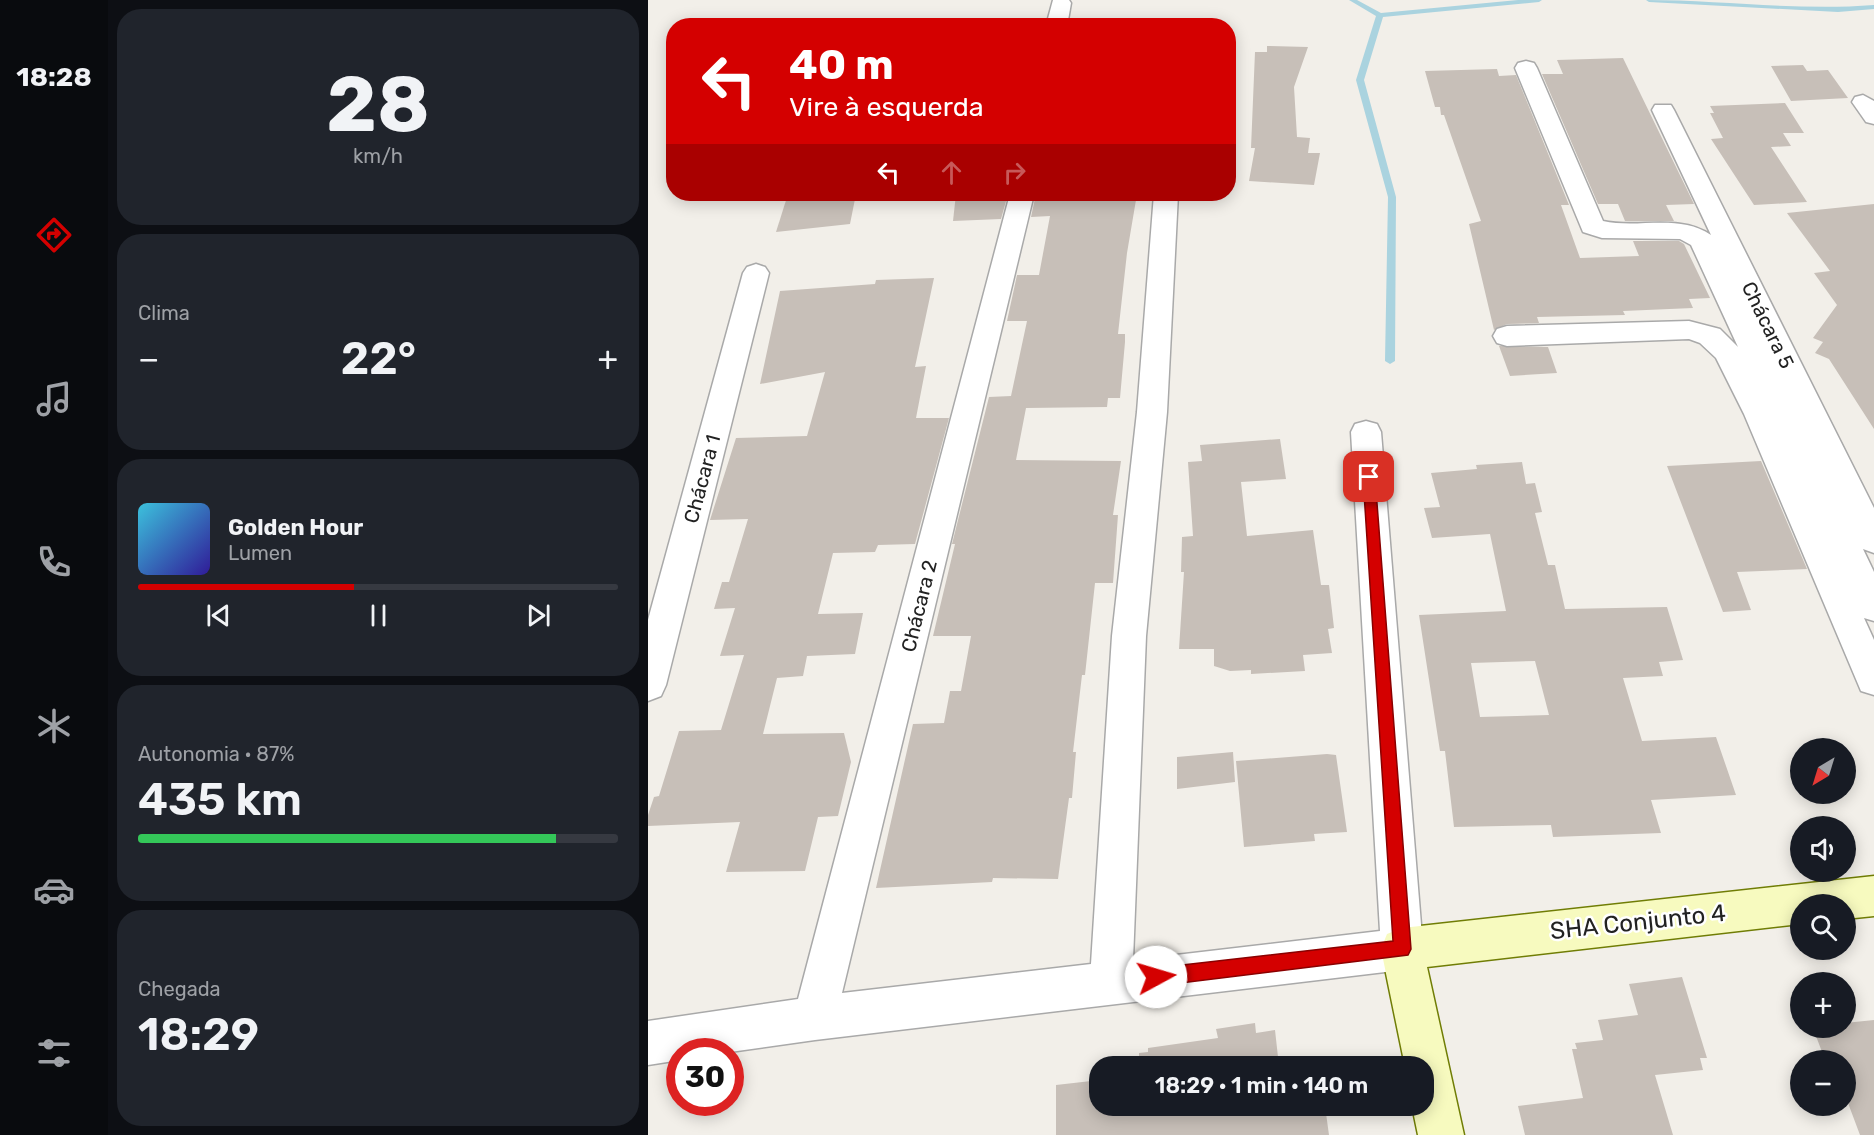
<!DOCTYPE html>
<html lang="pt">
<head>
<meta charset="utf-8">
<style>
  :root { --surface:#171b24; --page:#20242c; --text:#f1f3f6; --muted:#9ea1a6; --line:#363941; --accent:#d40000 }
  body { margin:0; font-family:Rubik,sans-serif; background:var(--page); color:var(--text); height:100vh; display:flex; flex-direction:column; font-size:22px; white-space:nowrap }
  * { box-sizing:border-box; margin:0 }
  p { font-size:20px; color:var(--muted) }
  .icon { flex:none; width:33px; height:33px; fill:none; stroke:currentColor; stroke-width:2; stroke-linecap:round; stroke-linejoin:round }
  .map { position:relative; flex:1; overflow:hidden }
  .drawer { display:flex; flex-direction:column; gap:9px; padding:9px; background:#0d0f14; width:540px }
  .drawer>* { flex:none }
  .top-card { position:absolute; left:18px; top:18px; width:570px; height:183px; border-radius:24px; box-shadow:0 3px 15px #0003; background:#d40000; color:#fff; overflow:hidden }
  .needle { width:39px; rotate:218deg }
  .fabs { position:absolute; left:1142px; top:738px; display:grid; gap:12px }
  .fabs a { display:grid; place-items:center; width:66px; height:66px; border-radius:50%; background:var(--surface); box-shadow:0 3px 15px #0003; font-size:30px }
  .speed { position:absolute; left:18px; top:1038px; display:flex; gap:12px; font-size:30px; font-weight:700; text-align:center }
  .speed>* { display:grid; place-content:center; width:78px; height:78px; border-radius:50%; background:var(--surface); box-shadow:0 3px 15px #0003; line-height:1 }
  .speed .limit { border:9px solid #d22; background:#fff; color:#111 }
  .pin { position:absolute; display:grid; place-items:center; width:51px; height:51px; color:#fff; margin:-26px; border-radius:12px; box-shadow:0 3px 9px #0006 }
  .me { position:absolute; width:66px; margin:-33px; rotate:84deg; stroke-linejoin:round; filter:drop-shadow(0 0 4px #0008) }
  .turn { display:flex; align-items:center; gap:21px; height:126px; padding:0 24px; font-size:27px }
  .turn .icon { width:78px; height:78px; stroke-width:2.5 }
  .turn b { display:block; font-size:42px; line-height:51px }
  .lanes { display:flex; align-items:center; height:57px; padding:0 24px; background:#0003; justify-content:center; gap:30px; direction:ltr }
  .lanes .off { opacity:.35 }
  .big { font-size:45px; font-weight:600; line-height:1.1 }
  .drawer .tile { flex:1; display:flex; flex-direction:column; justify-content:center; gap:9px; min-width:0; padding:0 21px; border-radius:24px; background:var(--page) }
  .drawer .dial { align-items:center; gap:0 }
  .dial b { font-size:78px; line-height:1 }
  .song { display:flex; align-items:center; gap:18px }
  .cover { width:72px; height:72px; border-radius:9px; background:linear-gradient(135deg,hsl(190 70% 55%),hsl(250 70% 35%)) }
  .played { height:6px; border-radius:3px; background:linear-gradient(90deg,var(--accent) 45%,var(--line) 45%) }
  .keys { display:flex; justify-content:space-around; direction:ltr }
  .heat { display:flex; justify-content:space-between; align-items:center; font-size:33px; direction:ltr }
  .charge { height:9px; border-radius:4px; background:linear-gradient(90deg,#34c759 87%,var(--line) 0) }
  .trip { position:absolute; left:441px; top:1056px; width:345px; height:60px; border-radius:24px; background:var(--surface); box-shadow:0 3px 15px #0003; font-weight:600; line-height:60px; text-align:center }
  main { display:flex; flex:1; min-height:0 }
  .dock { display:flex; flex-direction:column; width:108px; justify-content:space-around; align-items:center; background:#090b0e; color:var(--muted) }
  .dock .icon { width:42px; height:42px }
  .dock .on { color:var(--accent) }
  .dock b { font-size:27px; color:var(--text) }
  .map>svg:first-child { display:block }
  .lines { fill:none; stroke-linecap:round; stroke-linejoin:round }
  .stream { fill:#aad3df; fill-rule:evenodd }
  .building { fill:#c7bfb8; fill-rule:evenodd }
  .street-casing { stroke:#a9a9a9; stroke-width:3 }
  .secondary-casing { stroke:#707d05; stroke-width:3 }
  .street { fill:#fff; fill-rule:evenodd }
  .secondary { fill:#f7fabf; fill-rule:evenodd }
  .route { fill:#d40000; stroke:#8a0000; stroke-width:1.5 }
  .labels { text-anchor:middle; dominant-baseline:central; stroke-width:5; stroke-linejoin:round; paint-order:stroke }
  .street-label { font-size:20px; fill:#222; stroke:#fff }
  .near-street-label { font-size:24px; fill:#222; stroke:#fff }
</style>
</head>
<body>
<main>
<nav class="dock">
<b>18:28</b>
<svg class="icon on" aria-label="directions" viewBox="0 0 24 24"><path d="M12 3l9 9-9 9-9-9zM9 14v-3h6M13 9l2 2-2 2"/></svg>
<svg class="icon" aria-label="music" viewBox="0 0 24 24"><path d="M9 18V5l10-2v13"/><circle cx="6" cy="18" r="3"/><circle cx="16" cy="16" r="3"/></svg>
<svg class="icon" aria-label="phone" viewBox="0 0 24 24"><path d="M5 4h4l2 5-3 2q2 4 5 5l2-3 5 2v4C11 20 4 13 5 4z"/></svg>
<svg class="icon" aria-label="climate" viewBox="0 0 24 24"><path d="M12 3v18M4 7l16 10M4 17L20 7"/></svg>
<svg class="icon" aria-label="car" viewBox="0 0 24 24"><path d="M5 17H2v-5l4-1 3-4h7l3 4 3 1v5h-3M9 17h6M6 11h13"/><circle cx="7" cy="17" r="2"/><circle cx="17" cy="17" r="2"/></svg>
<svg class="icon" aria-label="filters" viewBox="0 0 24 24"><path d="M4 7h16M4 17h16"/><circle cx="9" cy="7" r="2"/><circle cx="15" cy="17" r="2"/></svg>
</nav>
<section class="drawer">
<div class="tile dial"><b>28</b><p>km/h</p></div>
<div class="tile"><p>Clima</p>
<div class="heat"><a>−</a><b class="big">22°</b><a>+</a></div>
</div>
<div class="tile">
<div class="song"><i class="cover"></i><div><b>Golden Hour</b><p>Lumen</p></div></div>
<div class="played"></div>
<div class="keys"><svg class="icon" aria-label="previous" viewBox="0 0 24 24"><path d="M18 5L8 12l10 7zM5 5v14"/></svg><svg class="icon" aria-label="pause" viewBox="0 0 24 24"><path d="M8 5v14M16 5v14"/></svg><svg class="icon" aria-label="next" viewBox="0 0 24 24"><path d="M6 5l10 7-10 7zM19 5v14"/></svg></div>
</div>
<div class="tile"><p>Autonomia · 87%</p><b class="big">435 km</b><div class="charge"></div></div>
<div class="tile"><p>Chegada</p><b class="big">18:29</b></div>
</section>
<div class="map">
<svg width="1226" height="1135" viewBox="0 0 1226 1135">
  <rect width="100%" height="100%" fill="#f2efe9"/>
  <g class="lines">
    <!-- stream -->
    <g class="stream">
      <path d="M701 0H709L733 13 870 0H894L891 2 735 17 716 80 748 197 747 361 742 364 737 361 740 197 708 80 728 16Z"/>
      <path d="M998 0C1074 0 1150 11 1226 5V9L1190 12 1001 2Z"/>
    </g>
  </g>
  <!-- building -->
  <g class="building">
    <path d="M619 46 660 47 646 87 649 137 662 138 660 153H672L666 185 601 181 607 148H603L607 52H619Z"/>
    <path d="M975 58 1046 204 1018 205 1026 221H977L970 204H950L894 74H915L909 60Z"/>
    <path d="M1155 65 1159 71 1180 70 1200 98 1143 101 1123 66Z"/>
    <path d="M849 69 851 76 868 75 921 205H913L932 258 991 256 985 241H1031L1036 244 1062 298 1041 299 1045 308 975 311 977 315 889 317 891 323 859 324 846 330 821 224 833 221 796 115H793L792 107H787L777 71Z"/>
    <path d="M1137 103 1156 133H1135L1143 146 1123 147 1159 202 1106 205 1063 139 1075 138 1062 113H1066L1062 106Z"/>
    <path d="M140 194H208L202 224 128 232Z"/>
    <path d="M308 194H360L353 219 305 221Z"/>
    <path d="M388 194H406V201H421L423 194H489L479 253 470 334H477V342L472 398H460L459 407 378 408 368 460 473 461 465 515H470L465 583H447L437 675H434L425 752H428L424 798H421L410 879 345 878 344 882 228 888 265 724 296 723 302 691H313L323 636H285L307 544H304L341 397 363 396 379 321H359L369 275H391L402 216 383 217Z"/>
    <path d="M1226 204V429L1181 359 1167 353 1175 342 1165 338 1189 305 1166 273 1182 271 1139 213Z"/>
    <path d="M286 278 267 367 278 366 268 418H301L267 544 230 545 227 552 185 553 170 614 215 613 207 654 159 656 155 676 129 678 115 734 196 733 203 762 190 816 170 817 157 871 78 872 92 822 0 826V815L6 797 11 796 31 731 73 730 96 655 72 656 87 608 66 609 74 582H81L100 519 62 520 88 438 159 436 177 372 112 384 132 291 227 284 228 280Z"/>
    <path d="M851 346 900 347 909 373 862 376Z"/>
    <path d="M632 439 638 479 593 482 599 536 665 530 673 585H681L686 628 680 629 684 653 655 655 657 671 603 674V670L582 671 566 666V649H531L536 572H533L534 537 545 536 540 462 554 461 552 445Z"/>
    <path d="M1113 461 1159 569 1089 572 1103 610 1075 612 1019 466Z"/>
    <path d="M874 462 878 484 887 483 894 512 887 513 900 565H907L917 609 1019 607 1035 660 1011 662 1015 676 975 678 994 741 1068 737 1088 795 1003 800 1013 833 905 837 903 825 806 827 797 751H792L771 615 858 611 842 534 784 538 776 508 792 507 783 473 829 469 828 465ZM887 661 901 715 832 717 823 663Z"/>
    <path d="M585 752 587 782 529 789V757Z"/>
    <path d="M679 754 688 755 699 832 666 834 667 841 596 847 588 761Z"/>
    <path d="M1034 977 1059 1058H1052L1055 1070 1007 1075 1025 1135H877L870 1106 935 1098 924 1049H929L927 1043 955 1040 950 1020 990 1015 981 984Z"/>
    <path d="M1226 1020V1135H1212L1197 1095V1060H1177L1165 1028H1197V1023Z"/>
    <path d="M607 1023 608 1033 627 1030 631 1066H491V1053L500 1052V1048L570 1038 568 1029Z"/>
    <path d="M452 1080V1106H677L681 1135H408V1085Z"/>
  </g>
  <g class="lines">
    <defs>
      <g id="street">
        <path d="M405 0H421L423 3 419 26H398Z"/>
        <path d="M878 61 886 63 889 68 955 221C990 229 1031 213 1063 235L1004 110 1007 105H1023L1026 110 1226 508V553L1215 549 1226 572V621L1216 618 1226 640V695L1213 691 1096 414 1068 358 1052 343 1041 339 859 346 849 343 845 336 849 329 859 326 1041 321 1072 329 1090 347 1043 245 1032 239 954 238 935 232 867 68 870 63Z"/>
        <path d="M1215 95 1226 101V124L1218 122 1204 102 1207 97Z"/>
        <path d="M362 194H386L194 993 443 964 464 636 489 412 506 194H530L519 412 498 636 485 960 732 931 703 432 707 424 718 421 729 424 733 432 775 949 769 964 754 970 167 1040 82 1052H32V1060L0 1065V1021L150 999Z"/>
        <path d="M108 264 117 267 121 273 18 685 13 696 0 701V620L95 273 99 267Z"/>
      </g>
      <path id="secondary" d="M1226 876V916L1197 919V904H1152V924L779 967 816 1135H770L764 1106H776V1066H757L733 949 739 934 754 928Z"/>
    </defs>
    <!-- street casing -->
    <use href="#street" class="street-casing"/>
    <!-- secondary casing -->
    <use href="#secondary" class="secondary-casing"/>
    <!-- street -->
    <use href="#street" class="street"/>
    <!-- secondary -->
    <use href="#secondary" class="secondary"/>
  </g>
  <!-- route -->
  <path class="route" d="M721 472 727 477 763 949 760 955 508 986 501 983 499 977 501 971 508 968 745 941 715 477Z"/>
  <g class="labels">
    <!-- street labels -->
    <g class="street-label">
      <text transform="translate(1120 325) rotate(64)">Chácara 5</text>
      <text transform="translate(54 479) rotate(-75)">Chácara 1</text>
      <text transform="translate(271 606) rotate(-76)">Chácara 2</text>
    </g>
    <!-- near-street labels -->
    <g class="near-street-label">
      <text transform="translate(990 922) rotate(-6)">SHA Conjunto 4</text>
    </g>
  </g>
</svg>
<div class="fabs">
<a><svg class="needle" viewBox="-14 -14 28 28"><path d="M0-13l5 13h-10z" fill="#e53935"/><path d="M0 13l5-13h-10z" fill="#9ea1a6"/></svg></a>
<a><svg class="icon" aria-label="sound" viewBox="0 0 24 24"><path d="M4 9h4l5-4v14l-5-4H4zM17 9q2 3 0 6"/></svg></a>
<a><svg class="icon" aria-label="search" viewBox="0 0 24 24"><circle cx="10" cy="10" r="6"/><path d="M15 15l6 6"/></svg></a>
<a>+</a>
<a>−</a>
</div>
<div class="speed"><div class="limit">30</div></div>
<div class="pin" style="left:721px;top:477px;background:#d93025"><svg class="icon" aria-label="arrive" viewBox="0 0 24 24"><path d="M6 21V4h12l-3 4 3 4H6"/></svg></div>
<svg class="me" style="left:508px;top:977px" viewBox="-20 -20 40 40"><circle r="19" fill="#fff"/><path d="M0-13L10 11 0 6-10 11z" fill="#d40000"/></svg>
<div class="trip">18:29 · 1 min · 140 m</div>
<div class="top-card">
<div class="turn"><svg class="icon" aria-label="left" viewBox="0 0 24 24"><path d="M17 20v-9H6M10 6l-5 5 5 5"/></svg><div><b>40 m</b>Vire à esquerda</div></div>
<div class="lanes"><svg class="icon" aria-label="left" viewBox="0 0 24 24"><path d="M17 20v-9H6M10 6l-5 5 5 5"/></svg><svg class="icon off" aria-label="ahead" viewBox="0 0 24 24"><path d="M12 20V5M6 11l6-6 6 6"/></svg><svg class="icon off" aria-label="right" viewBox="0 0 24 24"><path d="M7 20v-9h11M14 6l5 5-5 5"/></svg></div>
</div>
</div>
</main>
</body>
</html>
